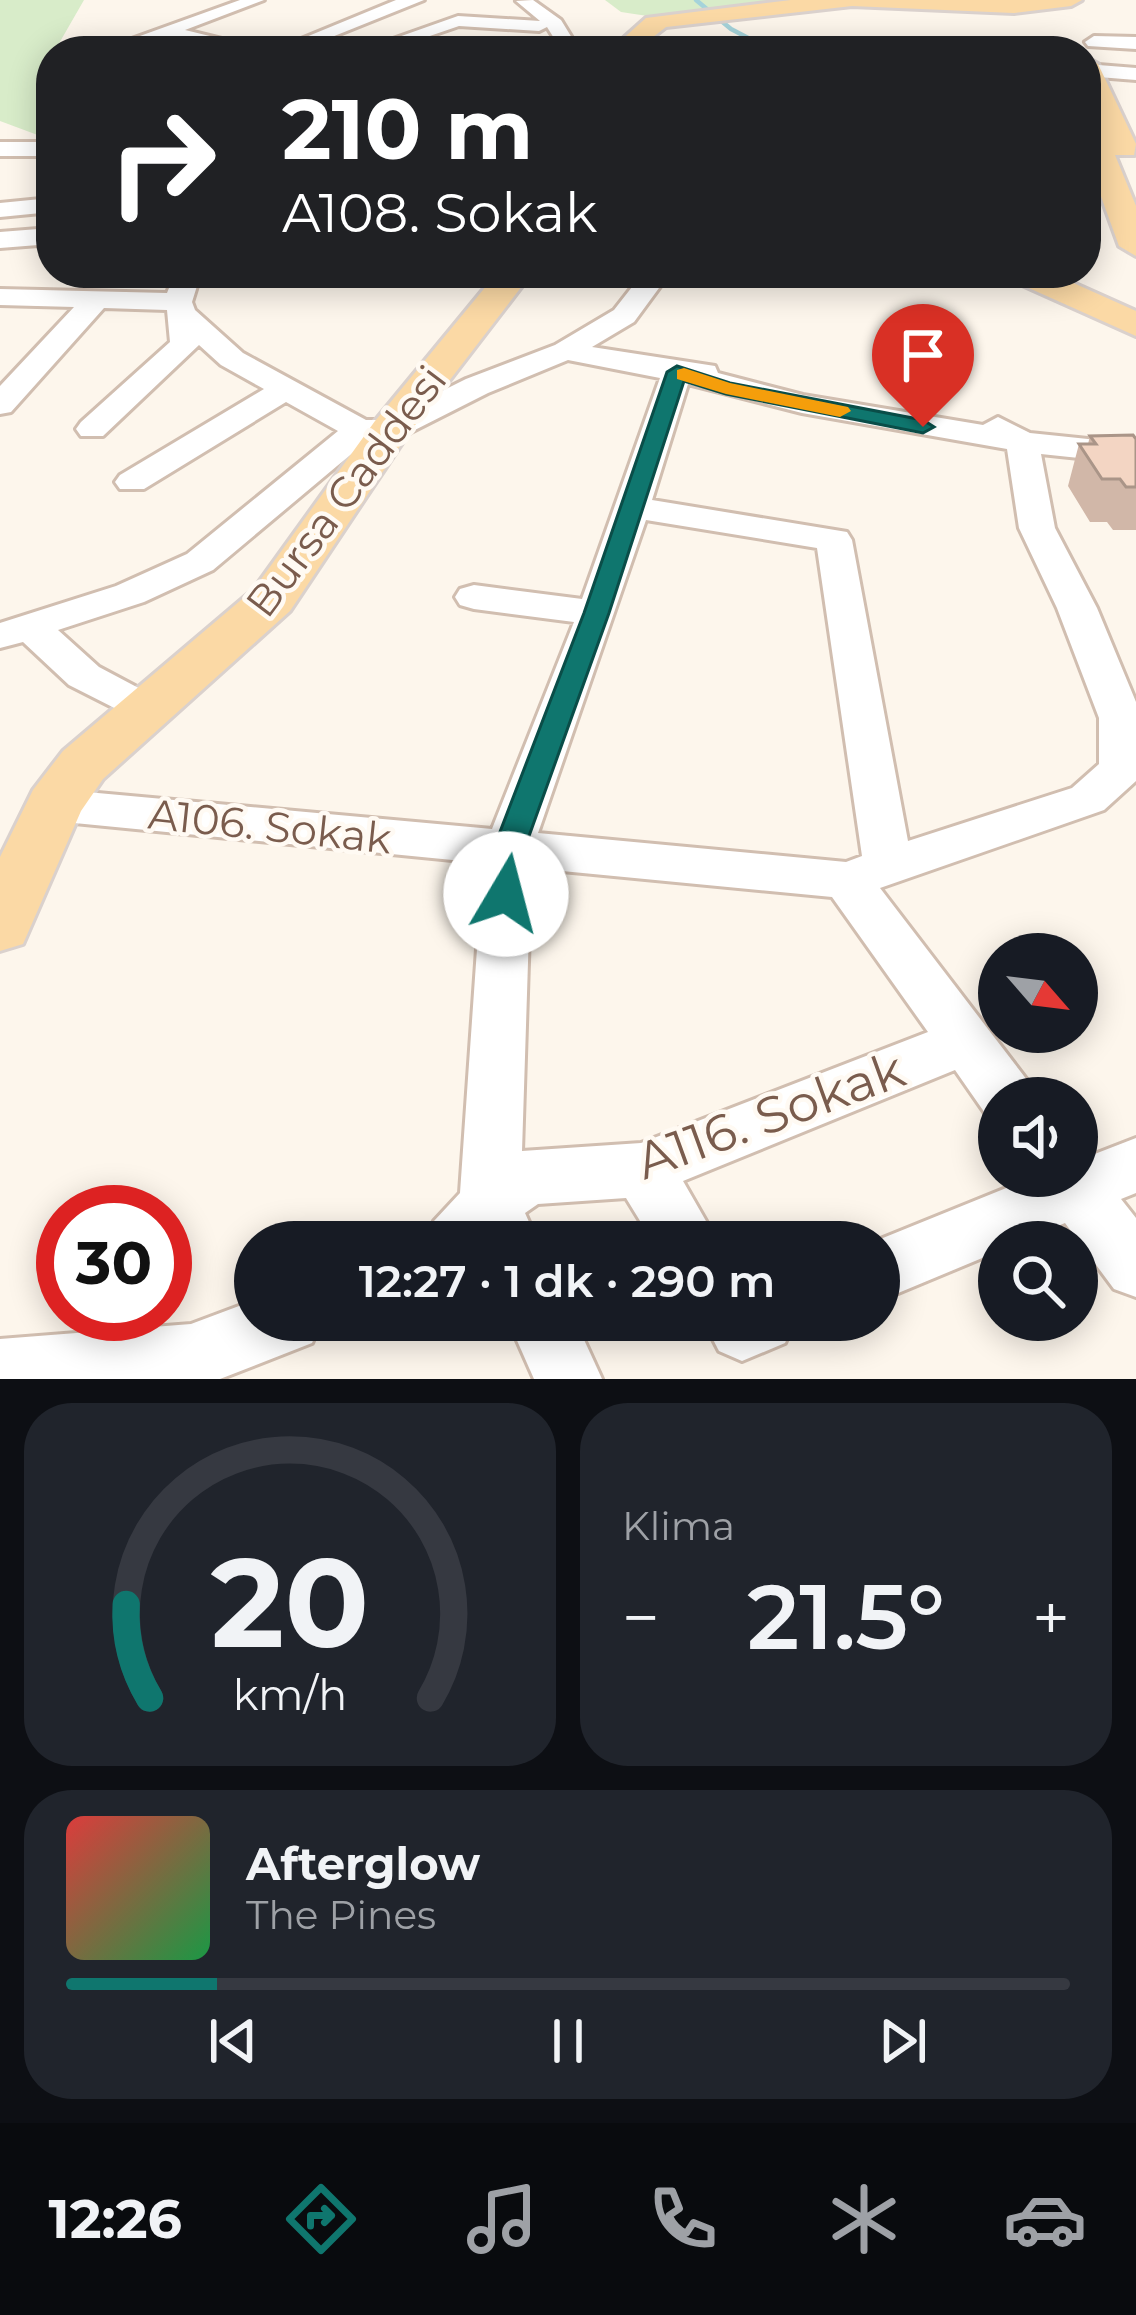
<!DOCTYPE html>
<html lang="tr">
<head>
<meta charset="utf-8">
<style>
  :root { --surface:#171b24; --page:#20242c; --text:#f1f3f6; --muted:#9ea1a6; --line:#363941; --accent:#0f766e }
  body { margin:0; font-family:Montserrat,sans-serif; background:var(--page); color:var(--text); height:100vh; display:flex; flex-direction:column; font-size:45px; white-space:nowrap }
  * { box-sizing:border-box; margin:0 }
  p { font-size:39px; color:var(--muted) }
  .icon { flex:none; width:66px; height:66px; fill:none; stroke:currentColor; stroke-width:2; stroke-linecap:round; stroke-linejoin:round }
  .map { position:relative; height:1379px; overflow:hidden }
  .sheet { display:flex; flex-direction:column; gap:24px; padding:24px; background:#0d0f14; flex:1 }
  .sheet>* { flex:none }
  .hud { position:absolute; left:36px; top:36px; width:1065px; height:252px; border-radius:48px; box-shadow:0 6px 30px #0003; background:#202124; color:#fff; overflow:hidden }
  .needle { width:78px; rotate:118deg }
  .controls { position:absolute; left:978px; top:933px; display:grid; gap:24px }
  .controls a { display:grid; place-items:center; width:120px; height:120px; border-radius:50%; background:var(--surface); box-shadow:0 6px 30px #0003; font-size:60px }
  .speed { position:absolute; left:36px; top:1185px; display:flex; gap:24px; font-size:60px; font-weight:700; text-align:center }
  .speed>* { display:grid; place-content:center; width:156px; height:156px; border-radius:50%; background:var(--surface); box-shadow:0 6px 30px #0003; line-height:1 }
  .speed .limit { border:18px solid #d22; background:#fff; color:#111 }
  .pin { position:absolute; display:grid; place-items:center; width:102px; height:102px; color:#fff; margin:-123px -51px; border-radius:50% 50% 50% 0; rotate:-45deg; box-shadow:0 0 12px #0007 }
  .pin .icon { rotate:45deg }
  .me { position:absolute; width:132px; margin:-66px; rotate:8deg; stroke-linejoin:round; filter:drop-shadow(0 0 9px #0008) }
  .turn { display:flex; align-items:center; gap:42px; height:252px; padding:0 48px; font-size:54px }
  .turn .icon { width:156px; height:156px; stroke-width:2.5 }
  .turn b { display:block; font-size:84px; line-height:102px }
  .big { font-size:90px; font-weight:600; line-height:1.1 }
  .sheet .tile { flex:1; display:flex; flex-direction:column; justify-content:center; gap:18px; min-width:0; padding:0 42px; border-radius:48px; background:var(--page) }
  .sheet .dial { align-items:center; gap:0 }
  .dial svg { height:312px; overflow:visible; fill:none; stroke:var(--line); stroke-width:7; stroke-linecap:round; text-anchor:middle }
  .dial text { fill:var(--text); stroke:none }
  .song { display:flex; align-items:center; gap:36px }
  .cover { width:144px; height:144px; border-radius:18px; background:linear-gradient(135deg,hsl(0 70% 55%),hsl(140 70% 35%)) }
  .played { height:12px; border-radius:6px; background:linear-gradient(90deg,var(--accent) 15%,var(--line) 15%) }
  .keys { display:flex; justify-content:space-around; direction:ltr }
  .heat { display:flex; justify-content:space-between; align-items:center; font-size:66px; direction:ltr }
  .sheet .tiles { flex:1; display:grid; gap:24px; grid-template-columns:1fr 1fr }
  .tile:last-child { grid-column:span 2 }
  .trip { position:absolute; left:234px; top:1221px; width:666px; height:120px; border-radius:60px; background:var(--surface); box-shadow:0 6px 30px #0003; font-weight:600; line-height:120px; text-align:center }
  .menu { display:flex; height:192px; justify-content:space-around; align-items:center; background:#090b0e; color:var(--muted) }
  .menu .icon { width:84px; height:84px }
  .menu .active { color:var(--accent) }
  .menu b { font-size:54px; color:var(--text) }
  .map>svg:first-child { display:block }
  .green { fill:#d8ecc9 }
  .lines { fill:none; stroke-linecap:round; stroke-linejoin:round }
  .stream { stroke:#a5d3da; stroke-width:4.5 }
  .minor-casing { stroke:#d1beb0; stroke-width:6 }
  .major-casing { stroke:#dad1cd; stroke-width:6 }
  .minor { fill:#fff; fill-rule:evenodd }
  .major { fill:#fbd9a5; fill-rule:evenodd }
  .wall { fill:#d1b7a8 }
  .building { fill:#f3d5c3; stroke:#aa9588; stroke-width:3 }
  .route { fill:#0f766e; stroke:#0a4d48; stroke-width:3 }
  .slow { fill:#f59e0b }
  .labels { text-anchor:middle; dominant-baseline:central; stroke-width:9; stroke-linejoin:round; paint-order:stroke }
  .street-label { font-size:42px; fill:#7a5c4d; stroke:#fffaf3 }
  .near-street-label { font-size:51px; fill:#7a5c4d; stroke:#fffaf3 }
</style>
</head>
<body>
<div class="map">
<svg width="1136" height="1379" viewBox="0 0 1136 1379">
  <rect width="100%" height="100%" fill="#fdf6ec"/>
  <!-- green -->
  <g class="green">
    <path d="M0 0H84L46 66 51 68V140L0 121Z"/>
    <path d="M605 0H841L661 18 621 12Z"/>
  </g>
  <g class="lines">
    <!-- stream -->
    <path class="stream" d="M696 0 731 29 773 51"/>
    <defs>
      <g id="minor">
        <path d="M240 0H264L185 30 271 51H234L165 37 125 51 101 50Z"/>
        <path d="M396 0H424L297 51H272Z"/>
        <path d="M533 0 561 20 580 51H562L547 27 539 31 459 26 386 51H359L458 16 540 21 516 1Z"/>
        <path d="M1094 36 1136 37V49L1088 46 1085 42Z"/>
        <path d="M1086 64 1136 68V80L1086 76Z"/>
        <rect x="0" y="142" width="51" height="14"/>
        <path d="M51 198V212L0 217V203Z"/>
        <path d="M51 228V244L0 248V232Z"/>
        <path d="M175 273H201L192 302 195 310 243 353 366 420H384L466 379 555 345 614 310 643 273H670L634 322 592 347 715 366 718 373 803 395 983 425 998 417 1030 433 1136 444V464L1041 454 1055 528 1097 608 1136 702V781L1104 810 880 888 1027 1080 1035 1098H999V1120L987 1116 955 1070 683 1181 718 1242H653L626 1198 538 1204 525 1213 538 1242H425L434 1221 460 1193 483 863 54 821 38 817 31 805 38 793 54 789 492 829 574 622 474 609 460 605 455 597 460 589 474 585 582 599 660 378 568 360 488 393 401 437 368 440 213 570 144 602 58 630 99 667 163 701 169 711 163 721 148 725 69 685 23 642 0 648V623L116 586 187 554 338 431 286 402 144 489H120L115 482 120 475 264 389 221 365 199 345 103 436H81L76 429 81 422 170 342 167 310 104 308 11 412 0 414V386L74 307 0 305V289L167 293ZM688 384 802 413 1007 449 1019 528 1057 608 1099 718V764L1072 788 908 841 852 540 847 532 652 500ZM646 520 817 548 862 856 846 862 538 833ZM531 868 832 897 928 1032 641 1143 522 1151Z"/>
        <path d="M1136 1138V1193L1121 1199 1136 1218V1297L1114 1289 1065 1223 1019 1242H999V1251L879 1301V1242H873L1036 1176H1077V1153L1087 1157Z"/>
        <path d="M255 1300V1320H322L312 1343 220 1379H0V1339L191 1324Z"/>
        <path d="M508 1320H575L602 1379H534Z"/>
        <path d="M703 1320H795L785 1343 742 1361 719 1351Z"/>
      </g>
      <g id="major">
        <path d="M791 0H1082L1071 6 1014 13 852 6 666 27 635 51H609L646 18Z"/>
        <path d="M1086 57 1098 64 1136 144 1134 155H1115L1136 206V256L1119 246 1086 155V110L1094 112 1086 93Z"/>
        <path d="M497 273H532L406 437 290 611 103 779 81 811 23 944 0 951V857L33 790 63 751 254 589 375 421Z"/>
        <path d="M1006 273H1051L1136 311V336L1011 280Z"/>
      </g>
    </defs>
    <!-- minor casing -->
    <use href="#minor" class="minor-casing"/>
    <!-- major casing -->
    <use href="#major" class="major-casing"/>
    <!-- minor -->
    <use href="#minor" class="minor"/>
    <!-- major -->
    <use href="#major" class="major"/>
  </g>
  <!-- wall -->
  <path class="wall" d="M1090 436 1136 439V530H1113L1107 522H1090L1068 486 1079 444H1088Z"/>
  <!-- building -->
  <path class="building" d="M1133 435 1136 439V487H1126L1120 479H1102L1079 444H1096L1090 436Z"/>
  <!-- route -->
  <path class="route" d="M677 366 730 383 923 420 934 427 923 433 726 394 684 381 609 613 524 850 522 894 517 903H495L490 894 493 850 584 613 667 372Z"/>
  <!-- slow -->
  <path class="slow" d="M684 368 730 383 848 407 851 411 840 417 726 394 677 379V370Z"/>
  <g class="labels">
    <!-- street labels -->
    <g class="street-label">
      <text transform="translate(346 491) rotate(-53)">Bursa Caddesi</text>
      <text transform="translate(270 826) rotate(6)">A106. Sokak</text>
    </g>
    <!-- near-street labels -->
    <g class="near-street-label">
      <text transform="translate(770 1115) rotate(-20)">A116. Sokak</text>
    </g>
  </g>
</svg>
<div class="controls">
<a><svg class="needle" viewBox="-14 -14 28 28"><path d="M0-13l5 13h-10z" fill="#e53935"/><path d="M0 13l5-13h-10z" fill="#9ea1a6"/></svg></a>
<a><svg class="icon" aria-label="sound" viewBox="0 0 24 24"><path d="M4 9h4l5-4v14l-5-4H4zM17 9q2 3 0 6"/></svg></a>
<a><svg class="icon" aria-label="search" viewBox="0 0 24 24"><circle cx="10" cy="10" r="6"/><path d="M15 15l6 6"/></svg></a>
</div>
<div class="speed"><div class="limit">30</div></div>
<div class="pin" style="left:923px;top:427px;background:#d93025"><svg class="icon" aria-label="arrive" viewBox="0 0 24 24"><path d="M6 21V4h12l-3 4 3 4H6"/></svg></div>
<svg class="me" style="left:506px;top:894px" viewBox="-20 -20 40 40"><circle r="19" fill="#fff"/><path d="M0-13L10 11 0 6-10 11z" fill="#0f766e"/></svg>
<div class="trip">12:27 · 1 dk · 290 m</div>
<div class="hud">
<div class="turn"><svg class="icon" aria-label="right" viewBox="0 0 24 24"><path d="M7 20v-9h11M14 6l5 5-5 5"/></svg><div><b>210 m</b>A108. Sokak</div></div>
</div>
</div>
<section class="sheet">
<div class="tiles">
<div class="tile dial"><svg viewBox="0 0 100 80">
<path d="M14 69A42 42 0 1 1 86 69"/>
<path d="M14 69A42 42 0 0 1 8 45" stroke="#0f766e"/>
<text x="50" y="56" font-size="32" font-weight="700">20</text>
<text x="50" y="72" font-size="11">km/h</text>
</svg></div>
<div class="tile"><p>Klima</p>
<div class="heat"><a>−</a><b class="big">21.5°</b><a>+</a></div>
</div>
<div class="tile">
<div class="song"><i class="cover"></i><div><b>Afterglow</b><p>The Pines</p></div></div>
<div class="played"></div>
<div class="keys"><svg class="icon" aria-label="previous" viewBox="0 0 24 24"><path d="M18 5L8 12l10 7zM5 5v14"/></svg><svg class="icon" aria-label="pause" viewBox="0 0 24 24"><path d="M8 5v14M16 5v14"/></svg><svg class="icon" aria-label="next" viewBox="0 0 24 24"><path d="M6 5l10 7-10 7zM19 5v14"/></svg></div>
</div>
</div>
</section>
<nav class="menu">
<b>12:26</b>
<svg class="icon active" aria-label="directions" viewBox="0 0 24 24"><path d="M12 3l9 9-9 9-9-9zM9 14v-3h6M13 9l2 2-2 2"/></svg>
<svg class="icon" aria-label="music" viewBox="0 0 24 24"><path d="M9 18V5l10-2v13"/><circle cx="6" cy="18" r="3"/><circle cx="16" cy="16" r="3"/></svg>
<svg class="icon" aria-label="phone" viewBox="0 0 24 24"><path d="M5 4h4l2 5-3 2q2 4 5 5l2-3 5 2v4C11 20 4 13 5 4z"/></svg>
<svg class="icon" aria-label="climate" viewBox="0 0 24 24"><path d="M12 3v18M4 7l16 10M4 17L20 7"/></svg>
<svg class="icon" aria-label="car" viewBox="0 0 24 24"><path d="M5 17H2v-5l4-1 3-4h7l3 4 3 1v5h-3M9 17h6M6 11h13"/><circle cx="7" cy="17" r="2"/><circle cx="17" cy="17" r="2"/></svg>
</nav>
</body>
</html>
